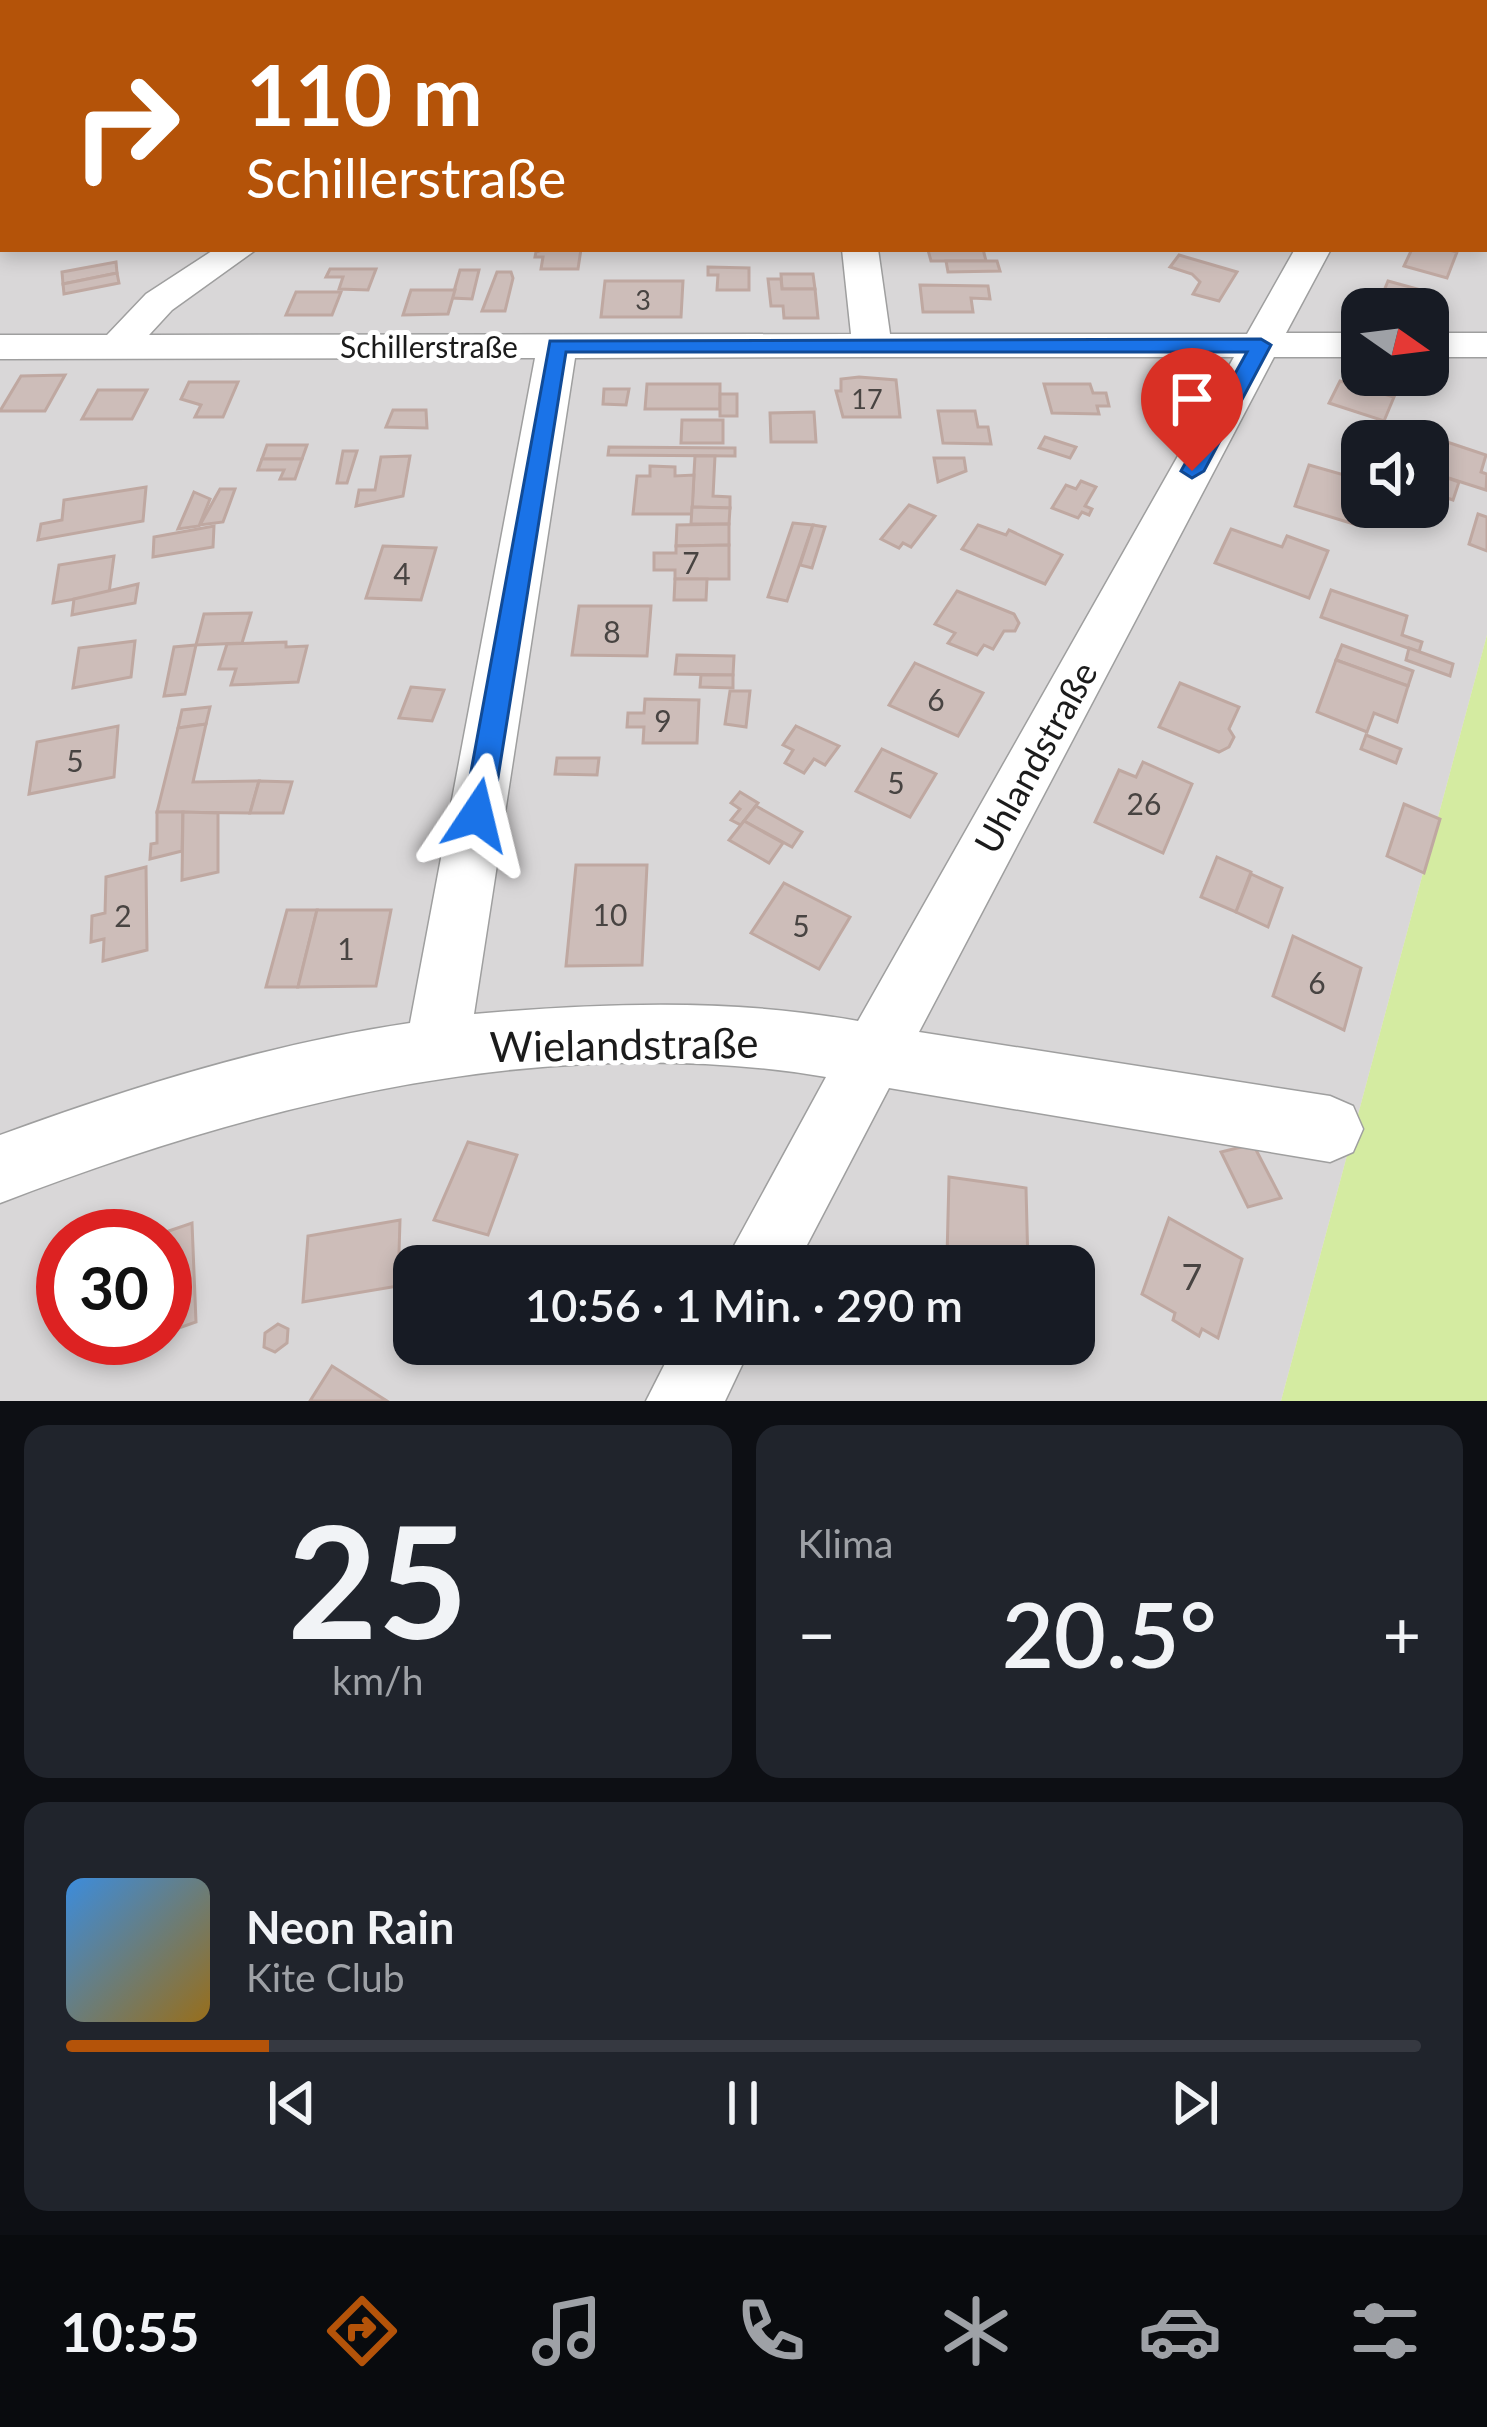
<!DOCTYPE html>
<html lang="de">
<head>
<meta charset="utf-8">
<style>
  :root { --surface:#171b24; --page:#20242c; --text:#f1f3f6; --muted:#9ea1a6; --line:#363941; --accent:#b45309 }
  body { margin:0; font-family:Lato,sans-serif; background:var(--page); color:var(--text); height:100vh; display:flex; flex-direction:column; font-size:45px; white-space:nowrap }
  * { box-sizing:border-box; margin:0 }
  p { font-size:39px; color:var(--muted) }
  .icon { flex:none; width:66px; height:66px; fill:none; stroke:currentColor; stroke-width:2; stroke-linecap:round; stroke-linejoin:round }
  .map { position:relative; height:1401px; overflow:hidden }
  .side { display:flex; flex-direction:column; gap:24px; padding:24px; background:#0d0f14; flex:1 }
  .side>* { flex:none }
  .top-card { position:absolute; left:0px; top:0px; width:1488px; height:252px; box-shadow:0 6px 18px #0003; background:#b45309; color:#fff; overflow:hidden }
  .needle { width:78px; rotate:104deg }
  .tools { position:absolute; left:1341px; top:288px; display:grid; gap:24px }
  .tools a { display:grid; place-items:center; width:108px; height:108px; border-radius:24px; background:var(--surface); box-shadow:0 6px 18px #0003; font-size:60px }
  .speed { position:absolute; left:36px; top:1209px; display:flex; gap:24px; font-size:60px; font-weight:700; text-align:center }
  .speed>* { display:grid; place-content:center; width:156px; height:156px; border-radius:50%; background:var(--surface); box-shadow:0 6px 18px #0003; line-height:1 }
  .speed .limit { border:18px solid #d22; background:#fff; color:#111 }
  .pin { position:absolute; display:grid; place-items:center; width:102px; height:102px; color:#fff; margin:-123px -51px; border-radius:50% 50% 50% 0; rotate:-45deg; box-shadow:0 0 12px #0007 }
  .pin .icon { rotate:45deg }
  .me { position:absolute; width:132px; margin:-66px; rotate:10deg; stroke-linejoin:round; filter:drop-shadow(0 0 9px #0008) }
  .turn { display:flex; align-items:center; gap:42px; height:252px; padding:0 48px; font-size:54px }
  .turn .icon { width:156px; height:156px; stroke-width:2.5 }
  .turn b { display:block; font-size:84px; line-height:102px }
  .big { font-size:90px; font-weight:600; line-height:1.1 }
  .side .tile { flex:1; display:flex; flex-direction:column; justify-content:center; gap:18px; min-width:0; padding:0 42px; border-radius:24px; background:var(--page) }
  .side .dial { align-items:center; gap:0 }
  .dial b { font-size:156px; line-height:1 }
  .song { display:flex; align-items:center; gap:36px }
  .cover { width:144px; height:144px; border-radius:18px; background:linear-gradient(135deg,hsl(210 70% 55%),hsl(40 70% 35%)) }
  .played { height:12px; border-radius:6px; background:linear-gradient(90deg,var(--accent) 15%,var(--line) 15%) }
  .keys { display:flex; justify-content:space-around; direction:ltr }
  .heat { display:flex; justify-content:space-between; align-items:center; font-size:66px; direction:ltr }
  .side .tiles { flex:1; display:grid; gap:24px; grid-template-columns:1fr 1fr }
  .tile:last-child { grid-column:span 2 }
  .trip { position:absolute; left:393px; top:1245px; width:702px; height:120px; border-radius:24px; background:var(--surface); box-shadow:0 6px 18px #0003; font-weight:600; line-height:120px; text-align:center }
  .dock { display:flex; height:192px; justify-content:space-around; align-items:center; background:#090b0e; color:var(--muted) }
  .dock .icon { width:84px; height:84px }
  .dock .selected { color:var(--accent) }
  .dock b { font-size:54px; color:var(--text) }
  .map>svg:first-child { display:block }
  .residential { fill:#d9d7d8; fill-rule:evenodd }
  .grass { fill:#d4eba1 }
  .forest { fill:#b0cf92 }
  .building { fill:#cdbdb9; stroke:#bfa8a1; stroke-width:3 }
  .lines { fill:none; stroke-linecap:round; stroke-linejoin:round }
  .minor-casing { stroke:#9f9f9f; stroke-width:3 }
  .path { stroke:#ff5e6e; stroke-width:4.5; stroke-dasharray:3 3; stroke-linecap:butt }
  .minor { fill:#fff; fill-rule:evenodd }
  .route { fill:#1a73e8; stroke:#114b97; stroke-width:3 }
  .labels { text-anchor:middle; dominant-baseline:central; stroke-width:10; stroke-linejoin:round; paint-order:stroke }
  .far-number-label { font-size:27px; fill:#484442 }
  .far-street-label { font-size:30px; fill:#1b1b1b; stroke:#fff }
  .number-label { font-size:30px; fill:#484442 }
  .street-label { font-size:36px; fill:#1b1b1b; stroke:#fff }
  .near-number-label { font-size:36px; fill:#484442 }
  .near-street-label { font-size:42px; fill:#1b1b1b; stroke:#fff }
</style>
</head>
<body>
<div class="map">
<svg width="1487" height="1401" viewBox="0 0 1487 1401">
  <rect width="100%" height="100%" fill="#ede6df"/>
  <!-- residential -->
  <path class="residential" d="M546 0H1487V635L1281 1401H0V215L3 249H1485V3H536ZM1362 309H1428V375H1362ZM1362 441H1428V507H1362ZM63 1236H165V1338H63ZM414 1266H1074V1344H414Z"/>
  <!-- grass -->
  <path class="grass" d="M1487 635V1401H1281Z"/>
  <!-- forest -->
  <path class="forest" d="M0 0H546L3 3V156Z"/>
  <!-- building -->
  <g class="building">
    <path d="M545 249H581L578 269H541L543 257H535L536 252Z"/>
    <path d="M983 249 986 261H931L928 250Z"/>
    <path d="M1412 249H1445L1457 252 1447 278 1404 266Z"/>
    <path d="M1179 255 1237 272 1219 301 1193 294 1200 282 1192 274 1170 267Z"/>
    <path d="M946 261H997L1000 271 948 272Z"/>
    <path d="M116 262 117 273 63 284 62 272Z"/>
    <path d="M708 267 749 268V290H717L718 275H708Z"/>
    <path d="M330 269H376L368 290 339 289 343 277H326Z"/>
    <path d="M460 270H479L472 299 452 298Z"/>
    <path d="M497 272H511L513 278 505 311H482Z"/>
    <path d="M117 273 119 283 64 294 63 284Z"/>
    <path d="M781 274H813L815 289H782Z"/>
    <path d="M768 279H781L782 289H815L818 318H784L783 306H771Z"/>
    <path d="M605 281H683L681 317H601Z"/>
    <path d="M1388 281 1439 295 1431 318 1428 309 1379 303Z"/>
    <path d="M920 285 988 286 990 299 971 298 973 312H923Z"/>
    <path d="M411 290H455L448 314 403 315Z"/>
    <path d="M296 292H341L332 315H286Z"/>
    <path d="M65 375 45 411H0L21 376Z"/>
    <path d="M859 377 896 380 900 417H843L836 391H841V379Z"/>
    <path d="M1340 381 1394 397 1384 421 1329 403Z"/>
    <path d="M189 382H238L223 417H195L201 405 181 399Z"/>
    <path d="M647 384H720V409H645Z"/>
    <path d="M1044 384H1090L1093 393H1106L1109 406H1097L1099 414 1052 413Z"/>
    <path d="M604 389H629L626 405 603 404Z"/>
    <path d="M98 390H147L132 419H82Z"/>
    <rect x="720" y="394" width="17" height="22"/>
    <path d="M393 410H426L427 428 386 427Z"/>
    <path d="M938 411H975L978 427H988L991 444 943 443Z"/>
    <path d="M814 412 816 442H771L770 413Z"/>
    <path d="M682 420H723V443H681Z"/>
    <path d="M1045 437 1076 447 1070 458 1039 448Z"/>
    <path d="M1447 442 1486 455 1481 472 1487 474 1486 490 1436 474Z"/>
    <path d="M267 445H307L302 459H262Z"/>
    <path d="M609 447 735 448V456L608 455Z"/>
    <path d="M343 451H357L347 483H337Z"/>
    <path d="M410 456 403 496 356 506 359 490H375L381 457Z"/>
    <path d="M695 456H715L713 496 730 497V508L692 507Z"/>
    <path d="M934 458H964L966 471 938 482Z"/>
    <path d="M262 459H302L295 479H280L284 470H258Z"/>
    <path d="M1309 465 1362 480 1357 525 1295 506Z"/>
    <path d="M650 466 675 467V476L694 475 692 514H633L637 476H650Z"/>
    <path d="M1436 474 1459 482 1453 500 1430 492Z"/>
    <path d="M1081 481 1096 487 1085 506 1092 509 1089 515 1082 512 1078 518 1052 508 1066 485 1076 489Z"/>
    <path d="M146 487 143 521 38 540 41 524 62 520 64 500Z"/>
    <path d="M220 489H235L223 522 200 525Z"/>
    <path d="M194 492 210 499 199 526 178 529Z"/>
    <path d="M909 505 935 516 911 547 903 543 899 548 881 539Z"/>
    <path d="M692 507 730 508 729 524H691Z"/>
    <path d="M1478 514 1487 517V551L1469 544Z"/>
    <path d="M793 523 813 525 787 601 768 597Z"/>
    <path d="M729 524V545L676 546 677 525Z"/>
    <path d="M813 525 825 527 812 568 800 565Z"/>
    <path d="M978 525 1006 535 1009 530 1062 555 1045 584 962 549Z"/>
    <path d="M214 526 213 547 153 557 154 537Z"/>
    <path d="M1231 529 1282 547 1287 536 1328 551 1309 598 1215 563Z"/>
    <path d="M729 545V579H675V570H654V553H676V546Z"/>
    <path d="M383 546 436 548 421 600 366 598Z"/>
    <path d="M114 556 109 593 53 603 59 565Z"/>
    <path d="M675 579H707L706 600H674Z"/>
    <path d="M138 584 135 603 72 615 74 599Z"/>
    <path d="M1331 590 1407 616 1402 635 1422 642 1419 652 1321 617Z"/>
    <path d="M957 591 1014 614 1019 623 1015 631H1004L993 649 984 645 977 655 948 643 955 633 935 624Z"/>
    <path d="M579 606H651L647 656 572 655Z"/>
    <path d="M251 613 242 643 196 645 204 614Z"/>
    <path d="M135 641 131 677 73 688 79 648Z"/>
    <path d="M286 642V647L307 646 298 682 231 685 236 669H219L227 644Z"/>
    <path d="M196 645 185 694 164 696 174 647Z"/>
    <path d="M1342 645 1413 671 1408 686 1336 660Z"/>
    <path d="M1409 648 1453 664 1450 676 1406 660Z"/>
    <path d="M677 655 734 656 733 675 675 674Z"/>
    <path d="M1336 660 1408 686 1397 722 1374 713 1367 732 1317 712Z"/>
    <path d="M915 663 983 693 958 736 889 705Z"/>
    <path d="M701 675H733V688L700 687Z"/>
    <path d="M1180 683 1239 707 1229 729 1234 737 1229 747 1219 752 1159 727Z"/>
    <path d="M411 687 444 690 432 721 399 718Z"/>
    <path d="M730 691H750L746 727 725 724Z"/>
    <path d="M645 699 699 700 697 743H643L644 727H627L628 713H644Z"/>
    <path d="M210 707 206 724 178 728 182 710Z"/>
    <path d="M206 724 193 782 259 781 250 813 157 812 178 728Z"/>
    <path d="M118 726 114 777 29 794 37 742Z"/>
    <path d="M796 726 839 746 825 765 814 759 804 773 785 763 793 750 783 745Z"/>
    <path d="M1366 735 1401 749 1396 763 1361 749Z"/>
    <path d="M882 749 936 774 910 817 856 791Z"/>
    <path d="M557 758H599L597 775 555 774Z"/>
    <path d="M1143 762 1192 784 1163 853 1095 822 1119 770 1136 777Z"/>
    <path d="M259 781 292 782 283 813H250Z"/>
    <path d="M740 792 758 803 741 825 731 820 740 809 731 803Z"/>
    <path d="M1404 804 1440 819 1424 873 1387 856Z"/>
    <path d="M756 806 802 832 792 847 744 821Z"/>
    <path d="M157 812H183L182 851 150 859 151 844 157 843Z"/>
    <path d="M183 812 218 813V872L182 880Z"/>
    <path d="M744 821 783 843 769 863 729 840Z"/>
    <path d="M1217 857 1251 872 1236 912 1201 897Z"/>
    <path d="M576 865H647L642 965 566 966Z"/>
    <path d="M146 867 147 950 103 961 104 939 91 942 92 916 105 913 106 877Z"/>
    <path d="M1251 874 1282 888 1268 927 1236 912Z"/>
    <path d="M784 883 850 917 819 969 751 933Z"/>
    <path d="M287 910H317L298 987H266Z"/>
    <path d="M317 910H391L376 986 298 987Z"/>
    <path d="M1293 936 1361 968 1344 1030 1273 996Z"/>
    <path d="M468 1142 517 1155 488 1235 434 1220Z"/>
    <path d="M1253 1144 1281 1198 1248 1207 1221 1152Z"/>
    <path d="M949 1177 1026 1188 1028 1266 947 1258Z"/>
    <path d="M1169 1218 1242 1259 1218 1338 1202 1329 1199 1336 1173 1320 1175 1313 1142 1294Z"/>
    <path d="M400 1220 398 1286 303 1302 308 1236Z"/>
    <path d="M192 1223 196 1322 165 1333V1236H154Z"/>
    <path d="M278 1324 288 1329 287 1343 275 1352 264 1347 265 1333Z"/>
    <path d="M332 1366 387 1401H310Z"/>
  </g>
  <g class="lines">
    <defs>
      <g id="minor">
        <path d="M961 0H1122L1124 3H959Z"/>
        <rect x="1485" y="20" width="2" height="16"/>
        <path d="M215 249H257L172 310 149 335 851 334 842 249H878L890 334H1247L1295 249H1331L1286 333H1362V357H1274L919 1032 1330 1096 1353 1106 1363 1129 1353 1152 1330 1162 889 1088 796 1266H723L826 1077C547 1030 259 1103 0 1203V1135C134 1086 269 1044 410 1023L535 358 0 359V335H107L146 294ZM873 357H1234L858 1021C730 998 603 1003 474 1014L575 358Z"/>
        <rect x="1428" y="333" width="59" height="24"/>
        <path d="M675 1344H752L725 1401H646Z"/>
      </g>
    </defs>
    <!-- minor casing -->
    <use href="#minor" class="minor-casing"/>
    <!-- path -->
    <path class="path" d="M528 3 538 0"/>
    <!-- minor -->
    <use href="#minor" class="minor"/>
  </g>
  <!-- route -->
  <path class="route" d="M1261 339 1271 345 1204 471 1192 478 1181 471 1247 352H566L492 815 488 824 477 828 467 824 463 815 550 341Z"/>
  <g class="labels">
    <!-- far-number labels -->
    <g class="far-number-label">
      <text x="643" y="299">3</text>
      <text x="867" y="398">17</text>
    </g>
    <!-- far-street labels -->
    <g class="far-street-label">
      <text x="429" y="346">Schillerstraße</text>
    </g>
    <!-- number labels -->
    <g class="number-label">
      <text x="691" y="562">7</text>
      <text x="402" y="573">4</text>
      <text x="612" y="631">8</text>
      <text x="936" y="699">6</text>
      <text x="663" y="720">9</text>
      <text x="75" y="760">5</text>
      <text x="896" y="782">5</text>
      <text x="1144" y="803">26</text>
      <text x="610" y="914">10</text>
      <text x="123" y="915">2</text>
      <text x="801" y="925">5</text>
      <text x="346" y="948">1</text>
      <text x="1317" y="982">6</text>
    </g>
    <!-- street labels -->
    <g class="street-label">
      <text transform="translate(1035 757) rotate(-61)">Uhlandstraße</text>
    </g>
    <!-- near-number labels -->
    <g class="near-number-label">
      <text x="1192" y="1276">7</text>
    </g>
    <!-- near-street labels -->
    <g class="near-street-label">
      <text transform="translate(624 1044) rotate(-1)">Wielandstraße</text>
    </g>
  </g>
</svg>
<div class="tools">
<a><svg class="needle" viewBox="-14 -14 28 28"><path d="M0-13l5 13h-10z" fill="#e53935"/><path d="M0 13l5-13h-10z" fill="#9ea1a6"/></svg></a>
<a><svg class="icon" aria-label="sound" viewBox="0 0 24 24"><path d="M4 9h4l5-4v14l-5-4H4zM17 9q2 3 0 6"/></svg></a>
</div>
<div class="speed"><div class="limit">30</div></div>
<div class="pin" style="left:1192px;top:471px;background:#d93025"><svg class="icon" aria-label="arrive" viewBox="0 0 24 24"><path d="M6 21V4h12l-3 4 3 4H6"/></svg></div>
<svg class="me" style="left:477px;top:815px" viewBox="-20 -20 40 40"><path d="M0-17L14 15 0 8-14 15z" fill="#1a73e8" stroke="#fff" stroke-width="4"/></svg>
<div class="trip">10:56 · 1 Min. · 290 m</div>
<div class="top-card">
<div class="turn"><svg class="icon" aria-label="right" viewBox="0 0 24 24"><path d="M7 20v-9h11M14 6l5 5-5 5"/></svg><div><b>110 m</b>Schillerstraße</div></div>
</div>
</div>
<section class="side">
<div class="tiles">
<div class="tile dial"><b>25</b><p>km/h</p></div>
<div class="tile"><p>Klima</p>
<div class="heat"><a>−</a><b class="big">20.5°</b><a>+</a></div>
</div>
<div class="tile">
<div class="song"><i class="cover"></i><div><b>Neon Rain</b><p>Kite Club</p></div></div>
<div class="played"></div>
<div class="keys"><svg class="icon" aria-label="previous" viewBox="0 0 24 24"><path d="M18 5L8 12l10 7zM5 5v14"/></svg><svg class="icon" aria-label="pause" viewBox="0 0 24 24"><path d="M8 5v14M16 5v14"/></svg><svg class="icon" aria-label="next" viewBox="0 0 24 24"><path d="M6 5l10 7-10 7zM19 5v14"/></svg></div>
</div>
</div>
</section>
<nav class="dock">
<b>10:55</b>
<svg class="icon selected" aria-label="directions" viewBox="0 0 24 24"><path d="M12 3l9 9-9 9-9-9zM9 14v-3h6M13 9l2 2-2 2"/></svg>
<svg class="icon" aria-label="music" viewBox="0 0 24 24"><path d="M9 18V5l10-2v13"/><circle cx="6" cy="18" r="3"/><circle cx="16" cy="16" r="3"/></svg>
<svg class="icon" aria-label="phone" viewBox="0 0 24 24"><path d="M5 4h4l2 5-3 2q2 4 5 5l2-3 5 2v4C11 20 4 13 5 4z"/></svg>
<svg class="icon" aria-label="climate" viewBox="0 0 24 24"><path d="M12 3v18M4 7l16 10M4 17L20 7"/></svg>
<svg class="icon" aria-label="car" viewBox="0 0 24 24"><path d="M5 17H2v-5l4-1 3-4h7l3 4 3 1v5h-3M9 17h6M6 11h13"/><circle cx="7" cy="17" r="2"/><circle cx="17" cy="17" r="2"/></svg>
<svg class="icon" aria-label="filters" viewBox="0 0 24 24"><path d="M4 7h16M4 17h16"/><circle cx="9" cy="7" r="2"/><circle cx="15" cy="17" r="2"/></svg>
</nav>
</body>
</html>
